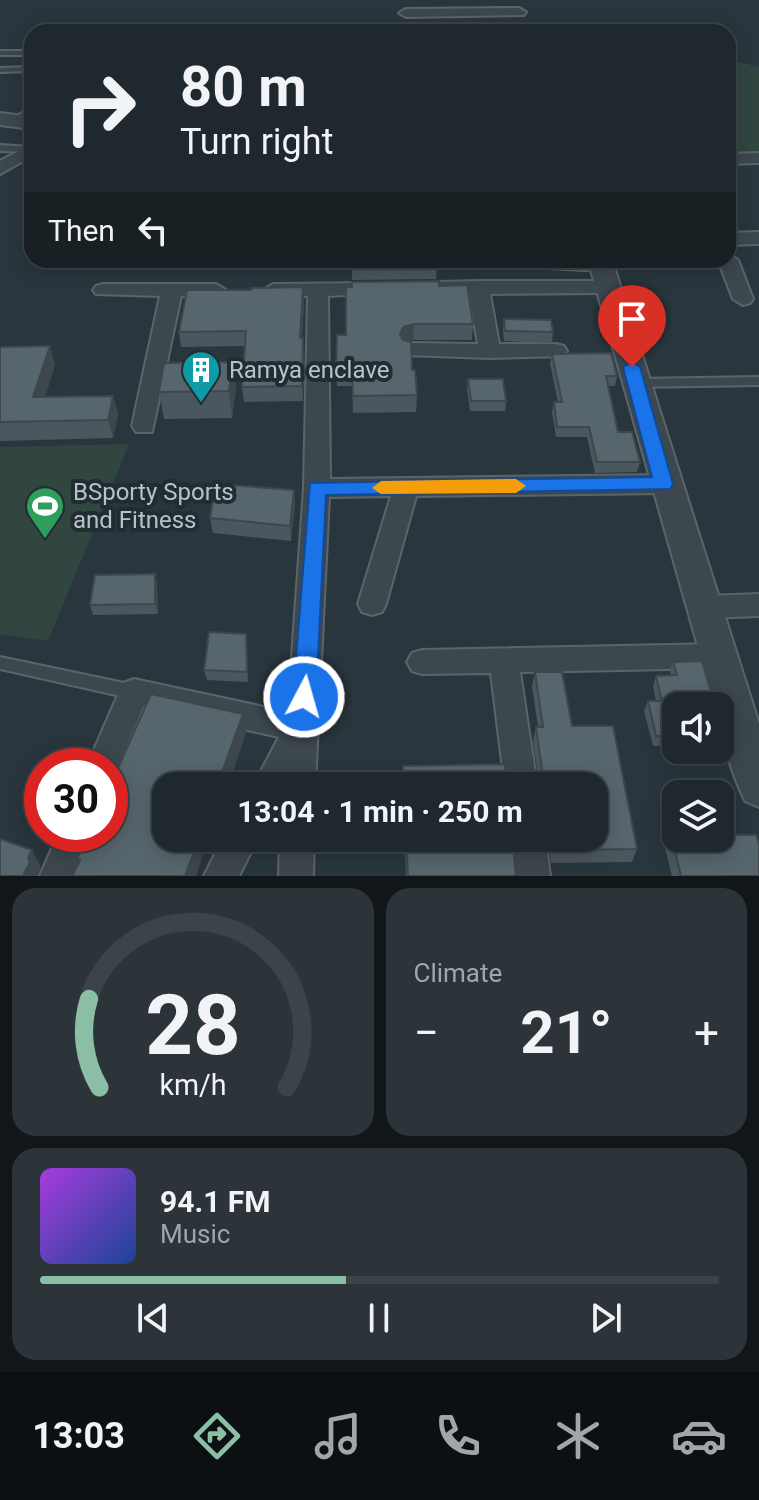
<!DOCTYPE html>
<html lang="en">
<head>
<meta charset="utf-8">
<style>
  :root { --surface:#1f282e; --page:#2c343a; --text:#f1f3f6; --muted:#a1a6aa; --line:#3c444a; --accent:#8abfa5 }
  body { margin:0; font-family:Roboto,sans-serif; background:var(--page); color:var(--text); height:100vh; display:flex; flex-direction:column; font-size:30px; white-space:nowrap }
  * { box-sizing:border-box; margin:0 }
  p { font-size:26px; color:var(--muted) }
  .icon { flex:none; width:44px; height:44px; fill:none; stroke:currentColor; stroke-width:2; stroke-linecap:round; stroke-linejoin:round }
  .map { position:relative; height:876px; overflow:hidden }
  .drawer { display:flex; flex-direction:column; gap:12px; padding:12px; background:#111619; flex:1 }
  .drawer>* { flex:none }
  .hud { position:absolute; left:24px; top:24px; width:712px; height:244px; border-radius:24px; box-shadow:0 4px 20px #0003,0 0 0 2px var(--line); background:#1f282e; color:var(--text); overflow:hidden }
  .tools { position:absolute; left:662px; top:692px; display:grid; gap:16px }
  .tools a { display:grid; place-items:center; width:72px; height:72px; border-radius:16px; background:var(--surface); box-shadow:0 4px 20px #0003,0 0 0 2px var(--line); font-size:40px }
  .speed { position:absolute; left:24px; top:748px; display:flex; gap:16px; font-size:40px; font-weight:700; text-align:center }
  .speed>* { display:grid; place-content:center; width:104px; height:104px; border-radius:50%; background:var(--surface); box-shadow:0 4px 20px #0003,0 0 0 2px var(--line); line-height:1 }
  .speed .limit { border:12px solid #d22; background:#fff; color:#111 }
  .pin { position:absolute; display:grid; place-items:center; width:68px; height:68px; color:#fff; margin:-82px -34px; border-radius:50% 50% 50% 0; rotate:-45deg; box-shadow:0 0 8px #0007 }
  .pin .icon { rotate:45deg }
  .me { position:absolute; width:88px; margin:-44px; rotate:6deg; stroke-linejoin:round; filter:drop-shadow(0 0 6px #0008) }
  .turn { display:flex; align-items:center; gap:28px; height:168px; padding:0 24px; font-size:36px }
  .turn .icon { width:104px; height:104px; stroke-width:2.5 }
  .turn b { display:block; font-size:56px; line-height:68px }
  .then { display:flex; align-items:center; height:76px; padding:0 24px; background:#0003; gap:16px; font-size:30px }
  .big { font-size:60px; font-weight:700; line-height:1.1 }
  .drawer .card { flex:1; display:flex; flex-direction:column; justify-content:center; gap:12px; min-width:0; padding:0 28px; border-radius:24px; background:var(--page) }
  .drawer .dial { align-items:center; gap:0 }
  .dial svg { height:208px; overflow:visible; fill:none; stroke:var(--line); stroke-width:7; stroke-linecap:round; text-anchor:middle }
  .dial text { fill:var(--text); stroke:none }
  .song { display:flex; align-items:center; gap:24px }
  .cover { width:96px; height:96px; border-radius:12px; background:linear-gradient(135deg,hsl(280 70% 55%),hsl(220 70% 35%)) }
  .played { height:8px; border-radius:4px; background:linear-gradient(90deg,var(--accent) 45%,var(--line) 45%) }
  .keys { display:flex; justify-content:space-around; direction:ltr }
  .heat { display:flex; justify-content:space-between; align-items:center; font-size:44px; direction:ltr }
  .drawer .tiles { flex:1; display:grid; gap:12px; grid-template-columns:1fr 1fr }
  .card:last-child { grid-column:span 2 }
  .trip { position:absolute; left:152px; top:772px; width:456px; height:80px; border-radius:24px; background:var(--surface); box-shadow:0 4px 20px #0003,0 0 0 2px var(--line); font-weight:700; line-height:80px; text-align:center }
  .tabs { display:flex; height:128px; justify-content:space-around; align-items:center; background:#0c1012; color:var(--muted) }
  .tabs .icon { width:56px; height:56px }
  .tabs .current { color:var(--accent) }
  .tabs b { font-size:36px; color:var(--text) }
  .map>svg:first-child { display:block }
  .green { fill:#314641 }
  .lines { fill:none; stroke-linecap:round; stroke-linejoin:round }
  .service-casing { stroke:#5a656b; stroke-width:4 }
  .minor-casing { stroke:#5a656b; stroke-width:4 }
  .tertiary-casing { stroke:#5a656b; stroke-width:4 }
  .service { fill:#3c474e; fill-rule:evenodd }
  .minor { fill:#3c474e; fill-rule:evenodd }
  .tertiary { fill:#3c474e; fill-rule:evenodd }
  .wall { fill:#4b575e }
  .shaded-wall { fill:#3d474c }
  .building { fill:#57656d; stroke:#3d474c; stroke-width:2 }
  .route { fill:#1a73e8; stroke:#114b97; stroke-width:2 }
  .slow { fill:#f59e0b }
  .labels { text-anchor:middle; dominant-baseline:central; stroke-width:8; stroke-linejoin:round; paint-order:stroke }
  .poi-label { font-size:24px; fill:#b9c2c8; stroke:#212c33; text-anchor:start }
</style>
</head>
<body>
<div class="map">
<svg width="759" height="876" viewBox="0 0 759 876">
  <rect width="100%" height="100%" fill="#29363d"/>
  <!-- green -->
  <g class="green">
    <path d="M728 59 759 67V154L728 155Z"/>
    <path d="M129 444 48 641 0 634V447Z"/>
  </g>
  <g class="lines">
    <defs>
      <g id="service">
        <rect x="0" y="51" width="32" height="4"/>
        <path d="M32 67V71L0 72V68Z"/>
        <path d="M0 145 31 147 32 152 0 151Z"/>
        <path d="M499 260 602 265 607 268 602 271 511 266Z"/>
        <path d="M759 377V385L636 387 630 383 636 379Z"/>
        <path d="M0 657 134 685 139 687 142 692 139 697 134 699 0 669Z"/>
      </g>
      <g id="minor">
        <path d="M519 8 526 12 524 15 406 17 399 13 406 9Z"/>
        <path d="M32 107V119L23 124H11L9 121Z"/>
        <path d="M32 144V156L0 174V161Z"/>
        <path d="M759 153V163L728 164V154Z"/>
        <path d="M759 232V244L728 245V233Z"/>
        <path d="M728 254 738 260 753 299 750 303 743 305 733 299 718 260H728Z"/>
        <path d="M478 281H607L617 287 607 293 490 294 499 344H556L564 346 567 351 564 356 490 358 405 355 402 350 405 345 413 343 478 344 469 294H437L427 288 437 282Z"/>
        <path d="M376 283 383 285 386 289 383 293 328 296 330 479 664 475 673 478 677 484 673 490 664 493 416 496 386 604 382 612 372 615 362 612 358 604 391 496 329 497 315 786H253L279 737 143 707 114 776 110 778V766H87L123 683 134 679 288 712 304 488 308 296H273L263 290 273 284Z"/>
        <path d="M103 284H216L226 290 216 296H181L152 432H136L132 426 160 296 96 294 93 290 96 286Z"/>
        <path d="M759 594V616L706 618 696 615 692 607 696 599 706 596Z"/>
        <path d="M719 644 729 647 734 656 729 665 719 668 520 672 537 786H505L491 673 422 674 412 671 407 662 412 653 422 650Z"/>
        <path d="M58 834H92L74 876H40Z"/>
        <path d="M223 838H258L239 876H204Z"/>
        <path d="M280 838H314L313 876H279Z"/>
        <path d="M511 838H545L550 876H516Z"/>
      </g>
      <g id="tertiary">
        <path d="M0 113 32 117V129L0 125Z"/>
        <path d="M588 260H612L759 724V807L745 801C732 773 720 737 720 706H715Z"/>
      </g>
    </defs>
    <!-- service casing -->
    <use href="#service" class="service-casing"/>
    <!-- minor casing -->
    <use href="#minor" class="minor-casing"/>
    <!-- tertiary casing -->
    <use href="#tertiary" class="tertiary-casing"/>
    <!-- service -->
    <use href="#service" class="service"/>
    <!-- minor -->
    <use href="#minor" class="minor"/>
    <!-- tertiary -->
    <use href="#tertiary" class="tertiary"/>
  </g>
  <!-- wall -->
  <g class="wall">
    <path d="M352 260 437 265 436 279 352 280Z"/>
    <path d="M439 286 473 324 472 340H413L409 341 412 370 417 395 416 412 353 413 352 386H337L336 370 346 335 352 287Z"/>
    <path d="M303 287 304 302 302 338 304 352 303 401 244 402 242 387 245 346 181 347 179 332 251 290Z"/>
    <path d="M504 319 553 332 552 343 504 341 503 330Z"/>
    <path d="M0 347 55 364 45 397 113 396 118 414 113 438 0 441Z"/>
    <path d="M552 354 617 376 615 386H608L618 432 640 462 637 472 595 473 587 437H556L552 412 554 402H558L550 364Z"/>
    <path d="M468 379 506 401 505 411H470L467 389Z"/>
    <path d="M236 389 232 418 164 419 159 392Z"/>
    <path d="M294 490 295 505 291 541 213 533 210 518Z"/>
    <path d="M155 574 157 584 158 614 93 615 90 605Z"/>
    <path d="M246 634 247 644 248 682 207 680 204 670Z"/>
    <path d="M702 661 676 706V745L653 746 644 711 648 701H656L653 686 656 676 671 675 670 672 673 662Z"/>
    <path d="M535 672 572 726 637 849 632 862 551 863 548 838H594L539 785 533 741 536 727H538L532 686Z"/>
    <path d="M671 835 759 876H672L665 848Z"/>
    <path d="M404 838H512L516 876H406Z"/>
  </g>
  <!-- shaded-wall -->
  <g class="shaded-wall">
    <path d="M303 287 304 302 301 353 300 338Z"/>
    <path d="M414 324 413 340 402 343 400 335 403 327Z"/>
    <path d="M303 338 304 352 303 401 302 386Z"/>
    <path d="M50 346 55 364 39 416 33 397Z"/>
    <path d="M233 362 236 389 232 418 229 391Z"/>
    <path d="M113 396 118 414 113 438 108 420Z"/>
    <path d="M294 490 295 505 291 541 290 526Z"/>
    <path d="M155 574 157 584 158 614 155 604Z"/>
    <path d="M246 634 247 644 248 682 247 672Z"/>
    <path d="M243 714 246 733 228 786H217Z"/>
    <path d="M199 838H209L196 876H185Z"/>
    <path d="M32 850 41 867 38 876H23Z"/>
  </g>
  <!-- building -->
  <g class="building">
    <path d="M352 260H436L437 265 352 266Z"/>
    <path d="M439 281V286L467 285 473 324H414L403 327 400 335 403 340 411 342 412 370H415L417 395 353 396 352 370H336L337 335H346V287H352V282Z"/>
    <path d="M303 287 300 338H303L302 386 242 387 246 331 179 332 187 290H251V288Z"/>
    <path d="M504 319 551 320 553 332 505 331Z"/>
    <path d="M50 346 33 397 113 396 108 420 0 422V347Z"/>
    <path d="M611 353 617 376H606L618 432H632L640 462H597L589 427H557L554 402H562L552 354Z"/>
    <path d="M233 362 229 391 159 392 164 363Z"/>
    <path d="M468 379H503L506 401H471Z"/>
    <path d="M216 484 294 490 290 526 210 518Z"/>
    <path d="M155 574V604L90 605 95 575Z"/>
    <path d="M209 632 246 634 247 672 204 670Z"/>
    <path d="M702 661 715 706H676V736H656L648 701H662L656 676 677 675 673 662Z"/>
    <path d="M535 672H562L572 726H613L637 849 555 850 553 838H594V786H538V785L544 784 536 727H543Z"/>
    <path d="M151 694 243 714 217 786H166V838H199L185 876H72L80 860 77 859 88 834H110V786Z"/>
    <path d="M505 764 507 786H404L403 766Z"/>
    <path d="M671 835H676V838H720V835H756L759 844V876H681Z"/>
    <path d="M406 838H512L516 876H408Z"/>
    <path d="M0 839 32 850 28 858 30 862 23 876H0Z"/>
  </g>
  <!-- route -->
  <path class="route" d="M632 362 640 367 673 484 670 489 326 495 316 697 312 704 304 707 296 704 293 697 310 483 652 477 623 367Z"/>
  <!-- slow -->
  <path class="slow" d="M516 479 526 486 516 493 381 494 372 488 381 481Z"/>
  <!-- icons -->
  <defs>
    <symbol id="building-pin" viewBox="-11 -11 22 30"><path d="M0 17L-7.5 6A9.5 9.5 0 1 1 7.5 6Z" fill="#0f9aa8" stroke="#212c33"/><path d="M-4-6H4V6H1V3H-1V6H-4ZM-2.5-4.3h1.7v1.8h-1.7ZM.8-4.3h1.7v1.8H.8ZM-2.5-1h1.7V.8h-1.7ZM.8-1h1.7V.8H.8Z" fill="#fff"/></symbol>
    <symbol id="stadium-pin" viewBox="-11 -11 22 30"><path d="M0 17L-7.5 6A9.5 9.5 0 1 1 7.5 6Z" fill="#2e9e5b" stroke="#212c33"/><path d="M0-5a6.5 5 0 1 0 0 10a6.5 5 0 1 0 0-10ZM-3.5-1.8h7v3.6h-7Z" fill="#fff"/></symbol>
  </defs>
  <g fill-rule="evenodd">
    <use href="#building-pin" x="179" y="348" width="44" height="60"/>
    <use href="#stadium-pin" x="23" y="484" width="44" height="60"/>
  </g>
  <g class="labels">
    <!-- poi labels -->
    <g class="poi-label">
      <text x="229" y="370">Ramya enclave</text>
      <text x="73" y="492">BSporty Sports<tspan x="73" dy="28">and Fitness</tspan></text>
    </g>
  </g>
</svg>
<div class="tools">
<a><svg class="icon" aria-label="sound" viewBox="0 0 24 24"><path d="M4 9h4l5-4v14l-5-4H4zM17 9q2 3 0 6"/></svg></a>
<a><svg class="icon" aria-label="layers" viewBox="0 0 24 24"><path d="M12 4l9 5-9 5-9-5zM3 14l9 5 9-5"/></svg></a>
</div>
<div class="speed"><div class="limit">30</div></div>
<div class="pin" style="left:632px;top:367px;background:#d93025"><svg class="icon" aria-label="arrive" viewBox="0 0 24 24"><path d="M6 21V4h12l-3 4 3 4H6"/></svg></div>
<svg class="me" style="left:304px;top:697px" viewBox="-20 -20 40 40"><circle r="17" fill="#1a73e8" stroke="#fff" stroke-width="3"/><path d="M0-11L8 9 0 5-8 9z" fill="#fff"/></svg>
<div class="trip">13:04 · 1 min · 250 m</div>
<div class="hud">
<div class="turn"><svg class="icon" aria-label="right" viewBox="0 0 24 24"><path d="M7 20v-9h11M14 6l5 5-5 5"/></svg><div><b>80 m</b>Turn right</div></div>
<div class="then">Then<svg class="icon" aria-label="left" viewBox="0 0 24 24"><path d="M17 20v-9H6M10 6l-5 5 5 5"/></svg></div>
</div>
</div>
<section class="drawer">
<div class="tiles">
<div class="card dial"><svg viewBox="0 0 100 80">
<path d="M14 69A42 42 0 1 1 86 69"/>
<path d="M14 69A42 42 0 0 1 10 35" stroke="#8abfa5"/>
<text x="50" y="56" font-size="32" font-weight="700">28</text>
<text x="50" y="72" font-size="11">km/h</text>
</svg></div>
<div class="card"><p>Climate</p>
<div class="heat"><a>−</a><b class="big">21°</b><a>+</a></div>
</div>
<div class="card">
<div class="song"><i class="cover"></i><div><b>94.1 FM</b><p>Music</p></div></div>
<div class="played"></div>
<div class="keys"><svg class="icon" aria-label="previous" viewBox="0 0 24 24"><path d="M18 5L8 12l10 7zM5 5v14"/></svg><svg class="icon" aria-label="pause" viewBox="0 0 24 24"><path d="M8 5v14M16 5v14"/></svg><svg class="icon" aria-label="next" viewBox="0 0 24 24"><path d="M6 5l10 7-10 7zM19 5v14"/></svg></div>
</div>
</div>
</section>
<nav class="tabs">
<b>13:03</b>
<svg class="icon current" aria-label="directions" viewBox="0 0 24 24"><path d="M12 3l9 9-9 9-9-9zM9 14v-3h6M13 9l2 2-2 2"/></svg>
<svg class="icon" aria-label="music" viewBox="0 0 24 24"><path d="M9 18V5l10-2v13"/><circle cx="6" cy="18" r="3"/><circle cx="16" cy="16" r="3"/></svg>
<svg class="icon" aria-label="phone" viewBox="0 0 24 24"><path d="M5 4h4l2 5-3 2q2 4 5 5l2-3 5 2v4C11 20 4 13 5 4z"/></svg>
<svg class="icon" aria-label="climate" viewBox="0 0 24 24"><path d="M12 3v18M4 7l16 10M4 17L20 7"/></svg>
<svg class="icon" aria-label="car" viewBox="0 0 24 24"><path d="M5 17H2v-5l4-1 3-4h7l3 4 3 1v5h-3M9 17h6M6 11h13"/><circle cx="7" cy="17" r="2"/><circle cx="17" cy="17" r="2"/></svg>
</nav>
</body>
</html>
